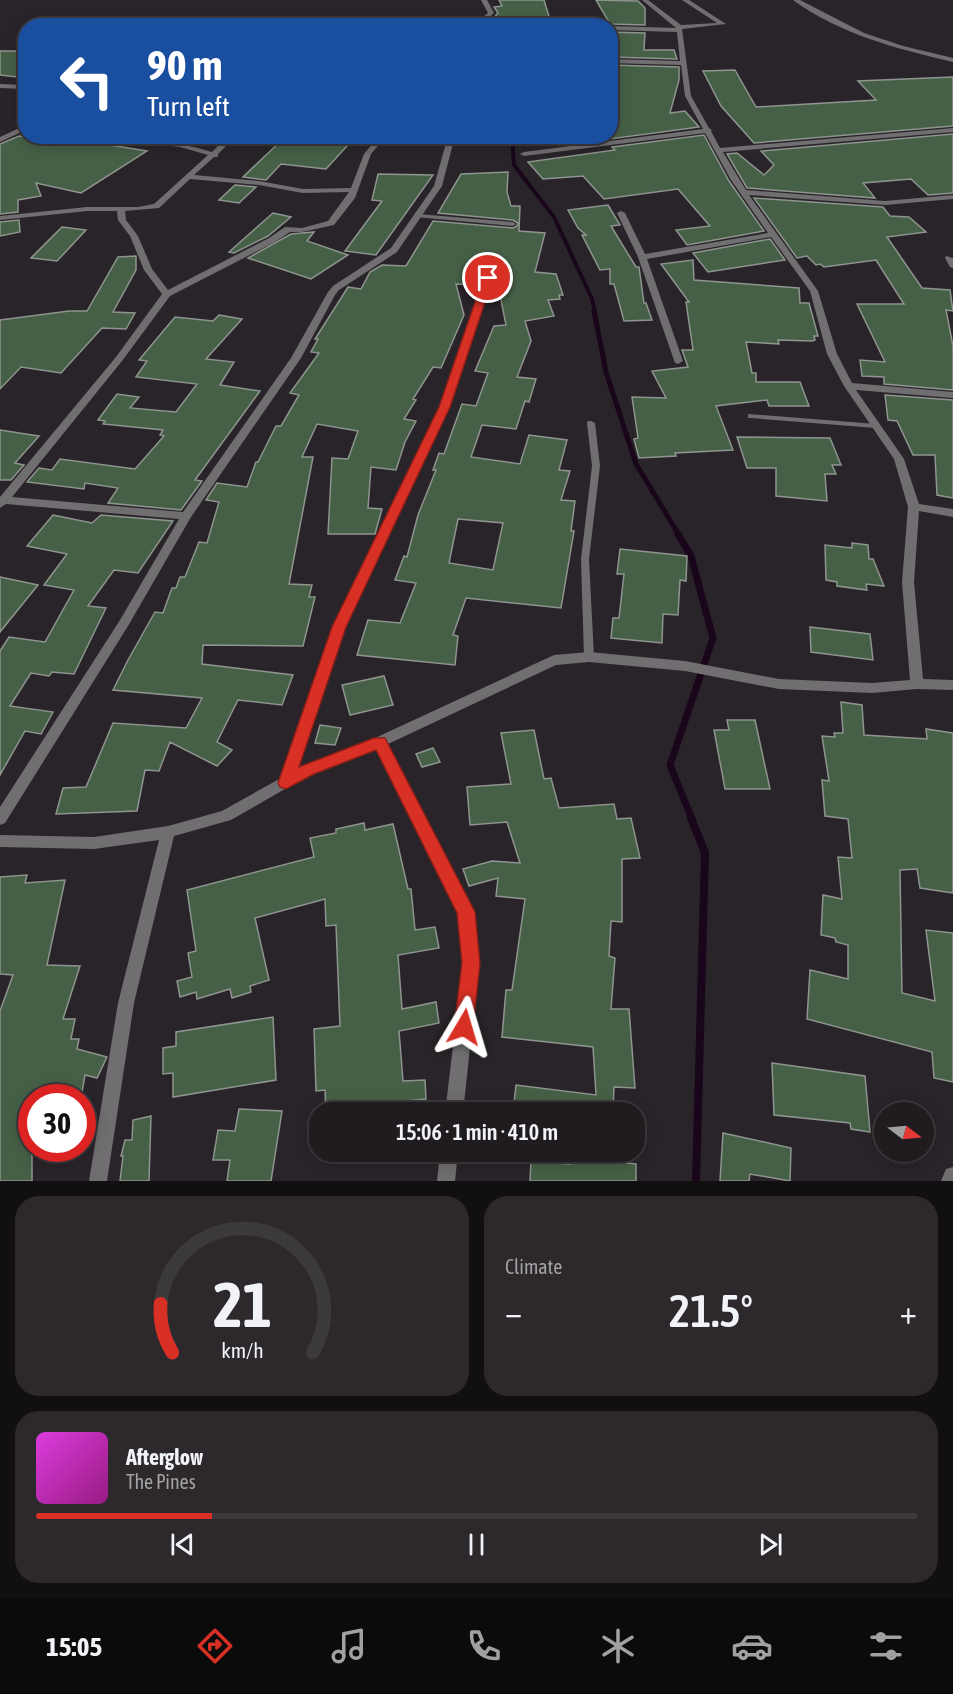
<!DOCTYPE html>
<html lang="en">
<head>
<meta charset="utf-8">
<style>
  :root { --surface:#1f1b1f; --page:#2c282c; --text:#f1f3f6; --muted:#a1a1a4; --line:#3c393d; --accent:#d93025 }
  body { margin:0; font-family:"Asap Condensed",sans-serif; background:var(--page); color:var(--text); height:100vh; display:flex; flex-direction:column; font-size:22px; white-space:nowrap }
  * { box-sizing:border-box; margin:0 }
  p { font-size:20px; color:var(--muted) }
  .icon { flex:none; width:33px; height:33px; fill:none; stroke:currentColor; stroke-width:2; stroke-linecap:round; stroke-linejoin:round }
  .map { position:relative; height:1181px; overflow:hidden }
  .drawer { display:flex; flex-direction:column; gap:15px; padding:15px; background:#110f11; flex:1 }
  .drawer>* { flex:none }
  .hud { position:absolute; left:18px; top:18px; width:600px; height:126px; border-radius:24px; box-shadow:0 3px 15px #0003,0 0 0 2px var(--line); background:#1a4fa0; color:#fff; overflow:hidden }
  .needle { width:39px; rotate:106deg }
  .fabs { position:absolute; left:874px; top:1102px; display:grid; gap:12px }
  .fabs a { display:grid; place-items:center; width:60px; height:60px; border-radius:50%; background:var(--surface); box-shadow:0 3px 15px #0003,0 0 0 2px var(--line); font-size:30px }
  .speed { position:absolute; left:18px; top:1084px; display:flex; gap:12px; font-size:30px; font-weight:700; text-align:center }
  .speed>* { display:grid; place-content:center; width:78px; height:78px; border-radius:50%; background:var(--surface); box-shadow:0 3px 15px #0003,0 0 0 2px var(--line); line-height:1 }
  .speed .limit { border:9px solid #d22; background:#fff; color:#111 }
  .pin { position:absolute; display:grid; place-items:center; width:51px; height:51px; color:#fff; margin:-26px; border:3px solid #fff; border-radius:50%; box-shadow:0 2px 6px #0007 }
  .me { position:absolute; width:66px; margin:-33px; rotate:7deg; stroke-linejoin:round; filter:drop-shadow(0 0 4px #0008) }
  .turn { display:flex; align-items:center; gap:21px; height:126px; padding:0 30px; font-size:27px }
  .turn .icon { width:78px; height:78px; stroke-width:2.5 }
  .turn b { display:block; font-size:42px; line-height:51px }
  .big { font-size:45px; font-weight:600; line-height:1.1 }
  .drawer .widget { flex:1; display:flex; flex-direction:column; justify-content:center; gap:9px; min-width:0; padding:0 21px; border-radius:24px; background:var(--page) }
  .drawer .dial { align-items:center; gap:0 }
  .dial svg { height:156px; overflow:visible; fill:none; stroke:var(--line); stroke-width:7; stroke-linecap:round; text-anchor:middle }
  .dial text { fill:var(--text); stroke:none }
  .song { display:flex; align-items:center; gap:18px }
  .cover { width:72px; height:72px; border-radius:9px; background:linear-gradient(135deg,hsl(300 70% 55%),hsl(310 70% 35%)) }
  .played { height:6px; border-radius:3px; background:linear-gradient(90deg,var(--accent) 20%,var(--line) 20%) }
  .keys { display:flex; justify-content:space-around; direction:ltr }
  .heat { display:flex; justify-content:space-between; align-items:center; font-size:33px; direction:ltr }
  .drawer .tiles { flex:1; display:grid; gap:15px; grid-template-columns:1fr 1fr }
  .widget:last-child { grid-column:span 2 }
  .trip { position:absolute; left:309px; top:1102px; width:336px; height:60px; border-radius:24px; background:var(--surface); box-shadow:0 3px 15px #0003,0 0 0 2px var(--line); font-weight:600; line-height:60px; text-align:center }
  .tabs { display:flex; height:96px; justify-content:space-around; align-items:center; background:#0c0b0c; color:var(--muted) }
  .tabs .icon { width:42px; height:42px }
  .tabs .current { color:var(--accent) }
  .tabs b { font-size:27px; color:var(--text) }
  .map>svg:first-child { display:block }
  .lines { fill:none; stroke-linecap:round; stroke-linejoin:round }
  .stream-far3 { stroke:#19061b; stroke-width:4 }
  .stream-far2 { stroke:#19061b; stroke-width:5 }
  .stream-far1 { stroke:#19061b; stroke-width:7 }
  .stream { stroke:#19061b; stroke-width:8 }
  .building { fill:#466047; stroke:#8e948e; stroke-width:1.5; fill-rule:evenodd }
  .service { fill:#706e70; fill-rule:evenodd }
  .minor { fill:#706e70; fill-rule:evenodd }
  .route { fill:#d93025; stroke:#8d1f18; stroke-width:1.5 }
</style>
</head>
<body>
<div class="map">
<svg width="953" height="1181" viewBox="0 0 953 1181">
  <rect width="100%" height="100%" fill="#292429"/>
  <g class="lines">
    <!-- stream-far3 -->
    <path class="stream-far3" d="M512 136 514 165 554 217 592 299 595 312"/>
    <!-- stream-far2 -->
    <path class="stream-far2" d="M594 311 606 372 636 464 679 535"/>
    <!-- stream-far1 -->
    <path class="stream-far1" d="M678 534 691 556 713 638 670 765 692 819"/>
    <!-- stream -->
    <path class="stream" d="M691 818 705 853 696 1181"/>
  </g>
  <!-- building -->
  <g class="building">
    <path d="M499 0H544L552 26H486L498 13 494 7 502 6Z"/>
    <path d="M596 0 638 1 645 8V25L610 24Z"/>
    <path d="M610 32 645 33 644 50H674L677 59 610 57Z"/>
    <path d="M0 51H26V78L0 75Z"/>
    <path d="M610 65 679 67V80L670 113 685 111 699 127 610 139Z"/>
    <path d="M735 70 756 107 876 100 858 81 953 77V126L754 143 721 106 703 71Z"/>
    <path d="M953 134V193L928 195 911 179 863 183 875 198 747 188 727 154 737 153 764 175 774 165 761 151Z"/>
    <path d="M704 135 729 181 764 231 687 245 676 230 710 226 678 189 604 199 583 176 543 179 528 162 615 150 612 147Z"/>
    <path d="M19 136 50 140 54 137 66 138 147 151 81 193 36 183 41 196 18 200V212L0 214V144Z"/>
    <path d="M285 137 346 140 343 144 348 145 326 169 281 164 266 180 243 177Z"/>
    <path d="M508 172 507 192 511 206H520L519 231 545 233 535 272 556 274 563 295H559L560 299 548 300 554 316 525 321 531 341 517 377 536 379 529 402 525 401 516 429 482 425 471 457 520 464 529 435 567 440 559 470 570 471 561 500 575 501 571 531H574L561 608 466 598 453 635 458 636 455 665 357 655 368 620 400 623 416 583 395 580 404 556 407 557 418 515 436 470H433L439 453 444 454 462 404 476 406 488 373 475 371 494 326 506 325 498 285H492L493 276 484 274 480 285 456 284 464 315 441 368 433 367 413 399 416 400 404 419 416 421 405 442 396 470 371 467 368 508 382 509 375 534H328L332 458 348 459 358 431 317 424 302 457H313L289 584 312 585 309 597H315L303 646 203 645 202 664 293 675 282 705 238 700 217 742 232 750 217 766 170 742 159 771 145 770 137 811 56 814 63 788 86 787 113 723 186 728 202 698 113 690 128 660 155 612 163 613 172 588H176L180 577H185L199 542 207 543 219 502 206 500 217 483 247 487 256 462H258L276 426H281L299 395 290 393 319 353 311 352 318 339H315L348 287 361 289 370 272 382 265 406 266 433 221 513 228 517 226 518 223 513 220 438 213 461 174ZM458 519 503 523 493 570 449 563Z"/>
    <path d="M378 174 433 175 376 255 345 251 382 201 372 200Z"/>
    <path d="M235 185 256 187 239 203 219 200Z"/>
    <path d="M754 198 883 207 890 216 909 217 926 232 887 237 922 288 950 290 953 311 946 310 953 346V390L884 384V377L862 376 860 360 885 362 857 304H904L876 260 824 267 820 264 816 265 807 256 797 258Z"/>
    <path d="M608 205 620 225 611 226 636 267H639L644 303H646L652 320 624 321 614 284H610V269L600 270 582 235H586L578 228 568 210Z"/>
    <path d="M273 213 291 217 268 236 234 253 229 252Z"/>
    <path d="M19 220 20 232 0 236V222Z"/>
    <path d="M62 227 86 230 57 261 31 258Z"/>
    <path d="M314 232 307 241 348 255 311 279 248 258 291 234Z"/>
    <path d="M770 239 785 260 708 272 693 253Z"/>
    <path d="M136 256V270L113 312 135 313 126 329 102 328 61 373 21 367 0 389V320L69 311H87L118 257Z"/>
    <path d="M693 260 694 280 799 288 800 303H809L818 336H814L815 340 812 341 778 340 779 344 746 342 752 373H756V382H800L809 406H769L767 400 716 406 733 450 675 453 676 456 639 458 634 439 638 438 632 397 666 398 652 371 688 367 682 350H693L686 302H689L661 264Z"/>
    <path d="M219 315 242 319 206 359 234 362 220 385 260 391 195 480 202 481 181 510 108 503 118 488 85 483 84 489 27 482 39 468 52 470 60 459 135 469 164 436 160 435 163 430 103 424 105 421 98 420 117 394 139 397 130 408 176 412 197 384 136 377 147 361 139 360 175 317 213 321Z"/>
    <path d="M885 395 953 400V498L937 495 935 455H913L897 421 888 420Z"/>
    <path d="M0 430 39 436 15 463 24 465 11 480H0Z"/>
    <path d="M737 437 830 438 841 465H832L836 474H825L827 501 776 496V468H747Z"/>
    <path d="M53 515 92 523 101 515 173 521 138 573 114 570 88 606 106 608 74 674 52 672 49 676 31 673 10 706 53 712 41 734 25 731 0 775V651L9 637 45 642 74 590 44 585 67 554 27 546Z"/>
    <path d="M852 543 868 545 869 559H873L884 586 866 584 867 590 837 586V582L826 580 825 545 852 548Z"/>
    <path d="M620 549 687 556 686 581 680 580 678 615 663 614 662 643 611 638 613 618H619L624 574H617Z"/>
    <path d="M0 577 38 585 0 632Z"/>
    <path d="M810 627 870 634 873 660 811 652Z"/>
    <path d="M384 676 393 705 350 715 342 685Z"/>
    <path d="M841 702 862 705 864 735 927 739 926 729 953 733V893L920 888 917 869 900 870 902 993 935 1001 926 930 953 933V1082L934 1078 932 1052 807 1019 810 970 848 979V945L836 942 835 938 821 935 823 895 842 899 838 857 852 858 848 819 825 816 822 780 829 781 822 736 835 737 834 733H843Z"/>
    <path d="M727 720H755L770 789H725L714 730H729Z"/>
    <path d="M320 725 341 728 335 745 315 743Z"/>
    <path d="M534 730 544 779 551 778 559 808 614 804 617 819 631 818 640 858 622 859V922L611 921 609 956 615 958 611 1009H629L635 1088 614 1087 613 1113 513 1112 516 1085 596 1095 593 1047 502 1037 506 990H512L525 899 496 896 498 878 469 886 463 869 492 861 520 863 507 822 470 825 467 787 511 784 501 733Z"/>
    <path d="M433 748 440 762 422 767 416 754Z"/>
    <path d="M364 823 365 830 393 824 408 889H411L415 930 435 927 439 948 398 955 402 1009 436 1002 439 1023 399 1031 403 1081 425 1080 426 1099 406 1101 407 1113H326L325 1090 316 1091 314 1029 340 1026 336 925 326 926 325 899 255 918 269 980 250 986 251 992 232 998 230 989 197 999 196 992 180 997 177 981 192 977 188 953 196 951 187 890 314 857 310 838 336 833V829Z"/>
    <path d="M27 875 25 883 65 880 47 965 80 966 63 1019H75L71 1039H79L77 1049 107 1057 97 1078 85 1075 81 1098H32V1181H0V1011L13 975 0 974V877Z"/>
    <path d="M273 1017 276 1080 173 1097V1073L163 1074V1048L176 1046V1032Z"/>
    <path d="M772 1063 865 1076 870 1132 851 1129 850 1123 774 1115Z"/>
    <path d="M239 1109 282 1111 271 1181H227L230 1160H213L218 1130 235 1131Z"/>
    <path d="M151 1116 149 1181H120L123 1156H121L125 1140H132L133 1120Z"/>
    <path d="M723 1133 791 1148 790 1181 750 1174 749 1181H720Z"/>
    <path d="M570 1157 636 1164V1181H530L531 1161 570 1164Z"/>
  </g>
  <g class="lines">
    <!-- service -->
    <g class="service">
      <path d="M418 214 513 222 516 224 513 226 416 217V215Z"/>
      <path d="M748 414 876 424 880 426 876 428 751 418H748Z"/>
      <path d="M588 421H591L595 423 600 466 589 559 594 657 592 659H586L584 657 581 559 592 466 587 423Z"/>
    </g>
    <!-- minor -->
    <g class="minor">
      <path d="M481 0H487L494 13 479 26H472L488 13Z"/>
      <path d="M642 0H648L681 25 717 23 682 0H689L726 24 682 29 691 96 709 128 712 130 711 131 720 148 953 128V132L723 152 746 190 885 201 953 195V199L885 205 749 195 818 291 837 354 852 383 953 392V398L856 390 904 459 919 504 953 509V517L919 511 914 582 923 679 953 680V690L917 689 872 693 779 689 685 671 589 662 556 665 388 744 474 912 479 963 463 1113H445L463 963 458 912 377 749 313 773 231 820 174 836 134 1003 107 1181H89L118 1003 159 840 94 849 0 847V835L94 837 168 826 222 811 281 778 333 627 439 407 485 276 492 278 449 407 345 627 298 768 375 738 554 655 589 652 685 661 779 679 872 683 910 680 902 582 908 507 894 459 844 386 827 354 810 291 771 237 647 259 683 361 678 364 675 363 638 257 617 213 621 211 625 213 645 254 768 233 731 180 705 133 524 156 520 154 524 152 703 129 685 96 681 65 610 63V59L680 61 677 32 610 30V26L676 28Z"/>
      <path d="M793 0H800L864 33 903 46 953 58V62C897 49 840 34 793 0Z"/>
      <path d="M0 84 26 85V89L0 88Z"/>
      <path d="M26 125V130L0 142V137Z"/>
      <path d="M91 136C132 136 172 140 212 152L228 136H236L218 154V157H214L194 175 259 181 303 189 351 188 364 154 379 136H386L371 154 355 198 334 225 302 232H290L275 242 170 296 122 361 12 497 183 512 291 358 328 292 333 286 391 248 434 186 448 136H455L442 186 397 252 339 290 335 295 301 358 191 517 128 626 5 823 0 825V807L120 620 179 519 6 504 0 508V497L116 357 162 294 144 270 130 236 118 220 117 211H87L0 220V216L87 207H138L154 204 208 155 180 147ZM190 179 259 185 303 193 349 192 328 221 302 228 285 227 269 238 168 290 152 269 138 236 126 220 125 211 159 208Z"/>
      <path d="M946 256 953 258V268L950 267 945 258Z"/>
      <path d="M440 1152H458L455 1181H437Z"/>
      <path d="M953 1167V1181H941L946 1169Z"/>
    </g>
  </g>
  <!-- route -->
  <path class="route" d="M484 276 493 278 450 407 346 627 299 767 374 738H385L475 912 480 963 473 1027 471 1034 464 1037 457 1034 454 1027 462 963 457 913 376 750 314 774 286 789 280 787 278 783 332 627 439 407Z"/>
</svg>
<div class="fabs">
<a><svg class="needle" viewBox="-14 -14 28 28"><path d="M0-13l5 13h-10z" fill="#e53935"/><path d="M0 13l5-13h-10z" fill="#a1a1a4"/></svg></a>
</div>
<div class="speed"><div class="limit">30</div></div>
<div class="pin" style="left:488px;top:278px;background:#d93025"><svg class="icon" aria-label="arrive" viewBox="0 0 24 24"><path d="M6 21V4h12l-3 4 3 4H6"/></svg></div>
<svg class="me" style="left:464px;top:1027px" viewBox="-20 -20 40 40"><path d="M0-17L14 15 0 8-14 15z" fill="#d93025" stroke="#fff" stroke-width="4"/></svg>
<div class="trip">15:06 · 1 min · 410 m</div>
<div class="hud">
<div class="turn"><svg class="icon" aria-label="left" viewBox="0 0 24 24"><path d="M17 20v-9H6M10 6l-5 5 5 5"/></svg><div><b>90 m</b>Turn left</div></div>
</div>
</div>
<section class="drawer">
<div class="tiles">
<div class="widget dial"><svg viewBox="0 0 100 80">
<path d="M14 69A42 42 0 1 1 86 69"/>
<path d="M14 69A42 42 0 0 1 8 44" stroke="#d93025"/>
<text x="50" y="56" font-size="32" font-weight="700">21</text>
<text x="50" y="72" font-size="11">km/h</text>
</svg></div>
<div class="widget"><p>Climate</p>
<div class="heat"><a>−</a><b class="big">21.5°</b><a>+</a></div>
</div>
<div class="widget">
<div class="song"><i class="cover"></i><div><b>Afterglow</b><p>The Pines</p></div></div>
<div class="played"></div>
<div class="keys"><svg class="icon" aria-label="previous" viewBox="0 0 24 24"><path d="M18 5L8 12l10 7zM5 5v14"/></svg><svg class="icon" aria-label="pause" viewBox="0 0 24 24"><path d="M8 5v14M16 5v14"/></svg><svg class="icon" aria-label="next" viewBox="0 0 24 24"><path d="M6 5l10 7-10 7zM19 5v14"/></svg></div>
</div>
</div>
</section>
<nav class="tabs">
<b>15:05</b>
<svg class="icon current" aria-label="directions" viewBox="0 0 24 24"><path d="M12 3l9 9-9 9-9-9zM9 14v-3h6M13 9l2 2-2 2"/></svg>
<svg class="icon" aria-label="music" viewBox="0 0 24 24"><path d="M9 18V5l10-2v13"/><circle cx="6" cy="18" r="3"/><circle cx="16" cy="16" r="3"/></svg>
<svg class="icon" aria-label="phone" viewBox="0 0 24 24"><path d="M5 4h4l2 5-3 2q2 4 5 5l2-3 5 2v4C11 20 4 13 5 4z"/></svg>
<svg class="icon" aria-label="climate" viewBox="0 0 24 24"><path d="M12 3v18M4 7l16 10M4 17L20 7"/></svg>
<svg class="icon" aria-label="car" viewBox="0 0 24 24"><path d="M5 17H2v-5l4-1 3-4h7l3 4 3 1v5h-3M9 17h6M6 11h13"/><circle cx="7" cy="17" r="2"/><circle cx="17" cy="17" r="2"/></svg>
<svg class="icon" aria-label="filters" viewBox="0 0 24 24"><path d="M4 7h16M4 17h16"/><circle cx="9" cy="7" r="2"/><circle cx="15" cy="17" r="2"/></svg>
</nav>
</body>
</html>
